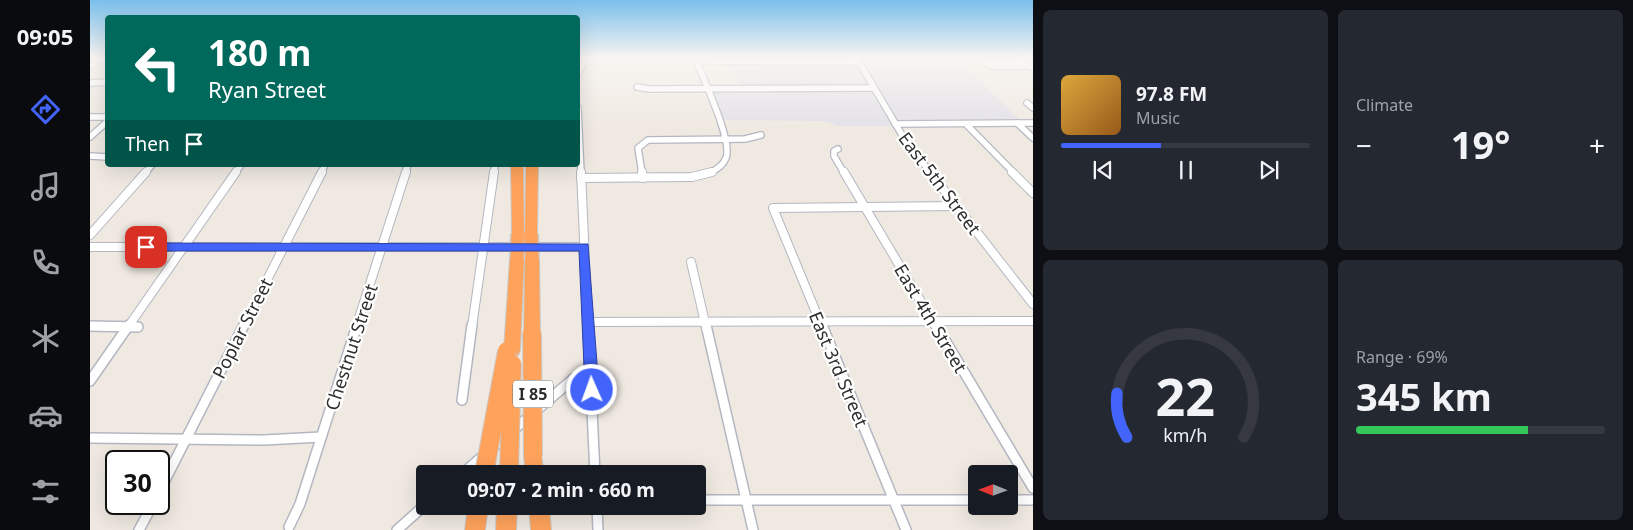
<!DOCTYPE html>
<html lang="en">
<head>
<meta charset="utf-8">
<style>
  :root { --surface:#171b24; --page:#242831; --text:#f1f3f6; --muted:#9ea1a6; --line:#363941; --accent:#4264fb }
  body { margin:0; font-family:"Noto Sans",sans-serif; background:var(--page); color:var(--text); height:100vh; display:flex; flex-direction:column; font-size:19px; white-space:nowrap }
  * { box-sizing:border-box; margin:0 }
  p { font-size:16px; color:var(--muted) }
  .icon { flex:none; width:28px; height:28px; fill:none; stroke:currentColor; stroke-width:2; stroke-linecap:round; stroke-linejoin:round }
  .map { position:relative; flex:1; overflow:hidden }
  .drawer { display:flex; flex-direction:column; gap:10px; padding:10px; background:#0d0f14; width:600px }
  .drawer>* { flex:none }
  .guide { position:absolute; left:15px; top:15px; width:475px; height:152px; border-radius:5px; box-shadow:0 5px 20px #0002; background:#00695c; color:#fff; overflow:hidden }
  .needle { width:32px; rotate:271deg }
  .fabs { position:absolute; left:878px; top:465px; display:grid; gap:10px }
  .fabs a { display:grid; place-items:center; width:50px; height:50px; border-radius:5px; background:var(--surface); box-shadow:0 5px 20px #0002; font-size:25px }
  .speed { position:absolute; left:15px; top:450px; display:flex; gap:10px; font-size:25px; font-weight:700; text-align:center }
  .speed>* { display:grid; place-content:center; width:65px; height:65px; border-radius:50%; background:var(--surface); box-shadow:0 5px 20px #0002; line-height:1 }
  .speed .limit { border:2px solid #111; border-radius:8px; background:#fff; color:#111 }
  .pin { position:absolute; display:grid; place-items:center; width:42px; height:42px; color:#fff; margin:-21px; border-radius:10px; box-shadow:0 2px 8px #0006 }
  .me { position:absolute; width:55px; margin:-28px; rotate:358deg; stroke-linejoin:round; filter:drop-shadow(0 0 4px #0008) }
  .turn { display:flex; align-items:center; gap:18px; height:105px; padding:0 20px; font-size:22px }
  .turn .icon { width:65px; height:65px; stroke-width:2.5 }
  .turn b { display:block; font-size:35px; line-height:42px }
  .then { display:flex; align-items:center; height:48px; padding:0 20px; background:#0003; gap:10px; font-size:19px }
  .big { font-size:38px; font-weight:700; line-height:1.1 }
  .drawer .tile { flex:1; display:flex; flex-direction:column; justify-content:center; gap:8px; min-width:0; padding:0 18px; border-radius:8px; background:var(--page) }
  .drawer .dial { align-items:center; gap:0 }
  .dial svg { height:130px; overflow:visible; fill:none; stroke:var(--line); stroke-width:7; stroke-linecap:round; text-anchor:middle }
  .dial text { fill:var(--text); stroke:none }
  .song { display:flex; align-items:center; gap:15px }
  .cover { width:60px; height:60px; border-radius:8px; background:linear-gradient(135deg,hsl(40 70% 55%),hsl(30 70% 35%)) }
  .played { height:5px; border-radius:2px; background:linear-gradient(90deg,var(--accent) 40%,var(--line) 40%) }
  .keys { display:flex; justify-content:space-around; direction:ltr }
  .heat { display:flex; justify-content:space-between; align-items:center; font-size:28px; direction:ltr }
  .charge { height:8px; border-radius:4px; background:linear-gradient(90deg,#34c759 69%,var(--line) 0) }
  .drawer .tiles { flex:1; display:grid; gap:10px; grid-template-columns:repeat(2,1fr) }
  .trip { position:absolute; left:326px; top:465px; width:290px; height:50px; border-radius:5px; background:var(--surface); box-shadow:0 5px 20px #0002; font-weight:700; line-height:50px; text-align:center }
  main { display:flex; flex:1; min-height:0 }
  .tabs { display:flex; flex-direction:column; width:90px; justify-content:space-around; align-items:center; background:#090b0e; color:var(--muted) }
  .tabs .icon { width:35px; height:35px }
  .tabs .selected { color:var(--accent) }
  .tabs b { font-size:22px; color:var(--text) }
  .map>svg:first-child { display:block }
  .industrial { fill:#e3e1e8 }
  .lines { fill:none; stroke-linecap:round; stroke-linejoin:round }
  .minor-far2-casing { stroke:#b4b7c1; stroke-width:8 }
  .minor-far1-casing { stroke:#b4b7c1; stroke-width:10 }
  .minor-casing { stroke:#b4b7c1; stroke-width:12 }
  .secondary-casing { stroke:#b4b7c1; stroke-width:2 }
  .motorway-casing { stroke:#c9c9c9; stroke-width:2 }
  .minor-far2 { stroke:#fff; stroke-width:5.5 }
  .minor-far1 { stroke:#fff; stroke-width:8 }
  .minor { stroke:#fff; stroke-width:9 }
  .secondary { fill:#fff; fill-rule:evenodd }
  .motorway { fill:#ffa35c; fill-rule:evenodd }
  .motorway-bridge-far1-casing { stroke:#c9c9c9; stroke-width:16; stroke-linecap:butt }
  .motorway-bridge-casing { stroke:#c9c9c9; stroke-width:20; stroke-linecap:butt }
  .motorway-bridge-far1 { stroke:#ffa35c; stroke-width:13 }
  .motorway-bridge { stroke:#ffa35c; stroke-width:18 }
  .route { fill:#4264fb; stroke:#2b41a3 }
  .labels { text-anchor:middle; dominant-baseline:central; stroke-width:4.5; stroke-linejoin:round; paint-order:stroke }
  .shield { fill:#fff; stroke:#6d6d6d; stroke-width:1 }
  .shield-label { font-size:16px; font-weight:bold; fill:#2e2e2e }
  .street-label { font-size:18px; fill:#2e2e2e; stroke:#fff }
</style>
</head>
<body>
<main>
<nav class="tabs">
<b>09:05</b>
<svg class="icon selected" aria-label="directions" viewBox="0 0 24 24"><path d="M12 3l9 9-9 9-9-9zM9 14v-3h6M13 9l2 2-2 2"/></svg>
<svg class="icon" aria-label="music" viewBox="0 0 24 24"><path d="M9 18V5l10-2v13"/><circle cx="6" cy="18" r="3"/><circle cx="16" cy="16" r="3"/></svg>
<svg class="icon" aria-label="phone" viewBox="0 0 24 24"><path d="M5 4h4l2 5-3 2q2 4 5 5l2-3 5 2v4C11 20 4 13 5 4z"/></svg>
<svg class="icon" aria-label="climate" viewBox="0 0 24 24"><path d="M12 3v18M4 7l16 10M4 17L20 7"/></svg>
<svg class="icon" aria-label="car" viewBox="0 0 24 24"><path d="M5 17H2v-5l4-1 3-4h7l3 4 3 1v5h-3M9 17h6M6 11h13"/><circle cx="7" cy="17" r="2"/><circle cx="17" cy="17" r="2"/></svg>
<svg class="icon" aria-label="filters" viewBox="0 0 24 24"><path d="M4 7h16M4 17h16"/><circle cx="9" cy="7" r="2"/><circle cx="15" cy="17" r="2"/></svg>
</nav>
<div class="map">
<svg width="943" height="530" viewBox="0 0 943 530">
  <rect width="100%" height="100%" fill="#efe9e1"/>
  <!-- industrial -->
  <path class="industrial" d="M696 57H866L936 126H749L733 121 631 120 618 87 651 88 640 62H699Z"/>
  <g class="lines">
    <defs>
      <g id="minor-far2">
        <path d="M605 57C612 77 643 140 636 158 633 166 626 170 619 173"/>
        <path d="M766 57 815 140 841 173"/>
        <path d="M607 61 769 62"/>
        <path d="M941 66H903L895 62 933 61 943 68"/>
        <path d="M488 74 497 57"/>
        <path d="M0 83 18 82"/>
        <path d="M547 87 560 89 784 88"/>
        <path d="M937 103 943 108"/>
        <path d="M488 108 491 173"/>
        <path d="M0 117H18"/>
        <path d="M927 123 943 138"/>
        <path d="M805 124 943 123"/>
        <path d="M876 124 924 173"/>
        <path d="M0 137 18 121"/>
        <path d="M748 149 744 151V156L754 173"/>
        <path d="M0 156 18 157"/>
        <path d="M55 173 62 165"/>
        <path d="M145 173 151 165"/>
        <path d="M231 173 235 165"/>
        <path d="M315 173 318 165"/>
        <path d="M404 173 405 165"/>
        <path d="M552 173 548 148 558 140 655 139 671 135"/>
      </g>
      <g id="minor-far1">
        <path d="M491 172 498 327"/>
        <path d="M552 172 553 178"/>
        <path d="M754 172 846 327"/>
        <path d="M840 172 943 304"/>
        <path d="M922 172 943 193"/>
        <path d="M491 178 602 177 622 172"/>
        <path d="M0 235 56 172"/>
        <path d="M0 247H494"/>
        <path d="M601 262 616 327"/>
        <path d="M499 322 943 321"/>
        <path d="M0 326 36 327"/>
        <path d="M38 327 146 172"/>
        <path d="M153 327 232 172"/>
        <path d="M266 327 316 172"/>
        <path d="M382 327 404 172"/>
        <path d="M732 327 683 208 867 206"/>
      </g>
      <g id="minor">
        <path d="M498 325 505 474"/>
        <path d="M616 325 663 530"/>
        <path d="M732 325 816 530"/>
        <path d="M846 325 943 488"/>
        <path d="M0 326 48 327"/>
        <path d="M0 381 39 325"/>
        <path d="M372 400 382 325"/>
        <path d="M0 438 174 440 231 437"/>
        <path d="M372 474 483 379 501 374"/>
        <path d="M69 492 154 325"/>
        <path d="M608 500H886"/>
        <path d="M919 500H943"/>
        <path d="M507 506 508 530"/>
        <path d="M199 527 210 504 267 325"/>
        <path d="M49 530 63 504"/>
        <path d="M307 530 335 505"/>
      </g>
      <path id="secondary" d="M10 57H17L0 69V64Z"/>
      <g id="motorway">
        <path d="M421 165H433L434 234 433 237H423L422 234Z"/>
        <path d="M436 165H448L447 234 446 237H436L435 234Z"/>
        <path d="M427 254 432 256 434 259 430 350 428 355 422 357 416 355 414 350 420 259 422 256Z"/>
        <path d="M442 254 447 256 449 259 450 333 447 337 442 339 437 337 434 333 435 259 437 256Z"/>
        <path d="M443 447 450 450 454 474H436L434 456 436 450Z"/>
        <path d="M378 506H398L395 530H375Z"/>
        <path d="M407 506H427L426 530H406Z"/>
        <path d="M439 506H459L461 530H441Z"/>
      </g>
    </defs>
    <!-- minor-far2 casing -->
    <use href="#minor-far2" class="minor-far2-casing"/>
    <!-- minor-far1 casing -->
    <use href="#minor-far1" class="minor-far1-casing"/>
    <!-- minor casing -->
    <use href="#minor" class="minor-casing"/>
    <!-- secondary casing -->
    <use href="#secondary" class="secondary-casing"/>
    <!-- motorway casing -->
    <use href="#motorway" class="motorway-casing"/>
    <!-- minor-far2 -->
    <use href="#minor-far2" class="minor-far2"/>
    <!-- minor-far1 -->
    <use href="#minor-far1" class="minor-far1"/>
    <!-- minor -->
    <use href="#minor" class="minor"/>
    <!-- secondary -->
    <use href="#secondary" class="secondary"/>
    <!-- motorway -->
    <use href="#motorway" class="motorway"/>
    <defs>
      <g id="motorway-bridge-far1">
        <path d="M441 234 442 259"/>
        <path d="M427 259 428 234"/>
      </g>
      <g id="motorway-bridge">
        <path d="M442 333 443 456"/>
        <path d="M419 472 422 364"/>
        <path d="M394 474 417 351"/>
      </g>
    </defs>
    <!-- motorway-bridge-far1 casing -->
    <use href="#motorway-bridge-far1" class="motorway-bridge-far1-casing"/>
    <!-- motorway-bridge casing -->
    <use href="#motorway-bridge" class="motorway-bridge-casing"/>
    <!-- motorway-bridge-far1 -->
    <use href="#motorway-bridge-far1" class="motorway-bridge-far1"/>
    <!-- motorway-bridge -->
    <use href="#motorway-bridge" class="motorway-bridge"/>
  </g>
  <!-- sky -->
  <linearGradient id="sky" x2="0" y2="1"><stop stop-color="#7abfeb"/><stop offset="0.44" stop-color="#f8f5f2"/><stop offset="1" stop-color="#f8f5f2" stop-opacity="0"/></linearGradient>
  <rect width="943" height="131" fill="url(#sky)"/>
  <!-- route -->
  <path class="route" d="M56 243 498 244 509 390 507 395 502 397 497 395 495 390 489 251H56L50 247Z"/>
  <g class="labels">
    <!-- shield labels -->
    <rect class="shield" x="423" y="380.5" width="40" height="27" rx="4"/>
    <g class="shield-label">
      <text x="443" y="394">I 85</text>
    </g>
    <!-- street labels -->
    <g class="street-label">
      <text transform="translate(850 183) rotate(53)">East 5th Street</text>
      <text transform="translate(841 318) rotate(59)">East 4th Street</text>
      <text transform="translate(152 328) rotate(-63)">Poplar Street</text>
      <text transform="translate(261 347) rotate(-72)">Chestnut Street</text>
      <text transform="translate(749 369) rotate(67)">East 3rd Street</text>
    </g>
  </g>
</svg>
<div class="fabs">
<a><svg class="needle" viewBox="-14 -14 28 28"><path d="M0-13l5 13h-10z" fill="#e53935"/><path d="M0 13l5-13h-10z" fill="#9ea1a6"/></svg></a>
</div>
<div class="speed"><div class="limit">30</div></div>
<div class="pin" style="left:56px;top:247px;background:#d93025"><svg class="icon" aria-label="arrive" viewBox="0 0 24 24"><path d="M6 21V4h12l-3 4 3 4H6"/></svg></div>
<svg class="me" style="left:502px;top:390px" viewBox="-20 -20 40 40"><circle r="17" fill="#4264fb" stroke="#fff" stroke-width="3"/><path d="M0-11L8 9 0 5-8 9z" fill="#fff"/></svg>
<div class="trip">09:07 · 2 min · 660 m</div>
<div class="guide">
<div class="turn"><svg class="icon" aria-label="left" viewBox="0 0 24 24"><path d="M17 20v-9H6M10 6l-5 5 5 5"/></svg><div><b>180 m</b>Ryan Street</div></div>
<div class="then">Then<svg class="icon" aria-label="arrive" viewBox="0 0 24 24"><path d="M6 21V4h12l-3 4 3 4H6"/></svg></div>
</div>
</div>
<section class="drawer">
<div class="tiles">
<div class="tile">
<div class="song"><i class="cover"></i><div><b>97.8 FM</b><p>Music</p></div></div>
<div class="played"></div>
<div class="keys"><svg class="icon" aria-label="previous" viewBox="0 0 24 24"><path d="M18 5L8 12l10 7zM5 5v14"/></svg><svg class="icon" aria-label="pause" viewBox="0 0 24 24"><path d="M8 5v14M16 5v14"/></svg><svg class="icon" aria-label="next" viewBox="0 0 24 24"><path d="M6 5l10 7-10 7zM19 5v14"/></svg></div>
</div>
<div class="tile"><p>Climate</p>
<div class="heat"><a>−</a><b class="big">19°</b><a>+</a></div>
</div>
<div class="tile dial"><svg viewBox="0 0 100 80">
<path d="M14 69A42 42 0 1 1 86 69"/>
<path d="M14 69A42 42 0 0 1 8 42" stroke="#4264fb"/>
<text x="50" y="56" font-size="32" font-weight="700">22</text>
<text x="50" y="72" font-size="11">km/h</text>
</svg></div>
<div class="tile"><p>Range · 69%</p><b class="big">345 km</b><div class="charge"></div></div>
</div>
</section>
</main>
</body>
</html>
